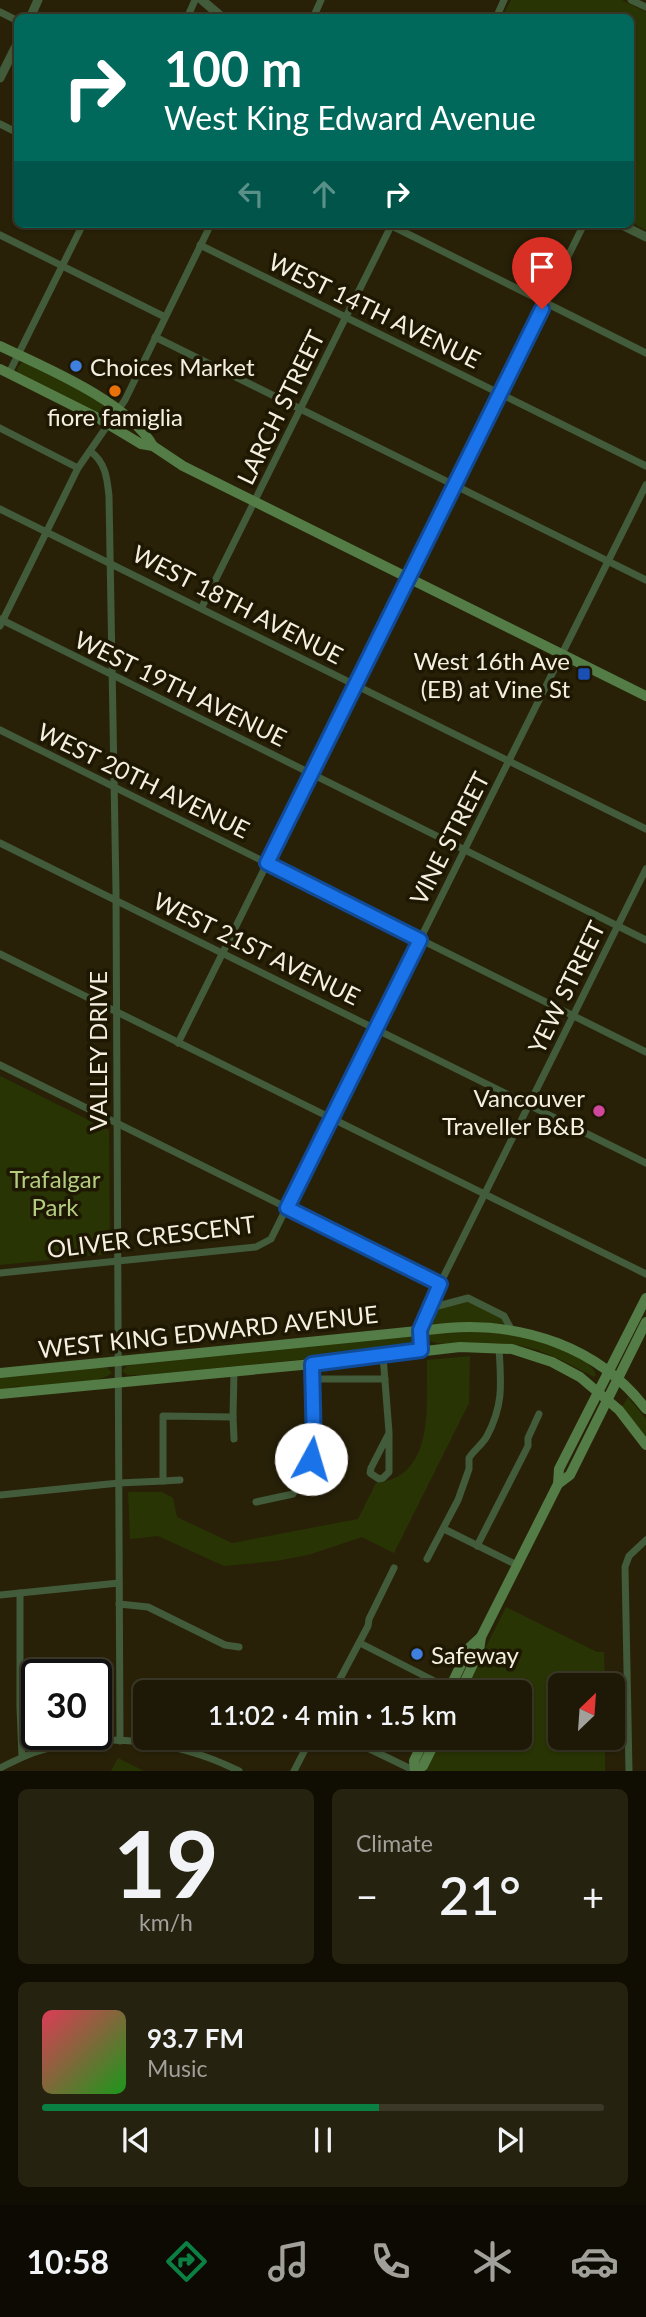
<!DOCTYPE html>
<html lang="en">
<head>
<meta charset="utf-8">
<style>
  :root { --surface:#1e1906; --page:#262210; --text:#f1f3f6; --muted:#a1a09b; --line:#3c3828; --accent:#0b8043 }
  body { margin:0; font-family:Lato,sans-serif; background:var(--page); color:var(--text); height:100vh; display:flex; flex-direction:column; font-size:26px; white-space:nowrap }
  * { box-sizing:border-box; margin:0 }
  p { font-size:23px; color:var(--muted) }
  .icon { flex:none; width:38px; height:38px; fill:none; stroke:currentColor; stroke-width:2; stroke-linecap:round; stroke-linejoin:round }
  .map { position:relative; height:1771px; overflow:hidden }
  .side { display:flex; flex-direction:column; gap:18px; padding:18px; background:#100e03; flex:1 }
  .side>* { flex:none }
  .top-card { position:absolute; left:14px; top:14px; width:620px; height:214px; border-radius:10px; box-shadow:0 2px 5px #0004,0 0 0 2px var(--line); background:#00695c; color:#fff; overflow:hidden }
  .needle { width:46px; rotate:25deg }
  .fabs { position:absolute; left:548px; top:1673px; display:grid; gap:14px }
  .fabs a { display:grid; place-items:center; width:77px; height:77px; border-radius:10px; background:var(--surface); box-shadow:0 2px 5px #0004,0 0 0 2px var(--line); font-size:35px }
  .speed { position:absolute; left:21px; top:1659px; display:flex; gap:14px; font-size:35px; font-weight:700; text-align:center }
  .speed>* { display:grid; place-content:center; width:91px; height:91px; border-radius:50%; background:var(--surface); box-shadow:0 2px 5px #0004,0 0 0 2px var(--line); line-height:1 }
  .speed .limit { border:4px solid #111; border-radius:10px; background:#fff; color:#111 }
  .pin { position:absolute; display:grid; place-items:center; width:60px; height:60px; color:#fff; margin:-72px -30px; border-radius:50% 50% 50% 0; rotate:-45deg; box-shadow:0 0 7px #0007 }
  .pin .icon { rotate:45deg }
  .me { position:absolute; width:77px; margin:-38px; rotate:6deg; stroke-linejoin:round; filter:drop-shadow(0 0 5px #0008) }
  .turn { display:flex; align-items:center; gap:24px; height:147px; padding:0 35px; font-size:32px }
  .turn .icon { width:91px; height:91px; stroke-width:2.5 }
  .turn b { display:block; font-size:49px; line-height:60px }
  .lanes { display:flex; align-items:center; height:66px; padding:0 35px; background:#0003; justify-content:center; gap:35px; direction:ltr }
  .lanes .off { opacity:.35 }
  .big { font-size:52px; font-weight:600; line-height:1.1 }
  .side .tile { flex:1; display:flex; flex-direction:column; justify-content:center; gap:10px; min-width:0; padding:0 24px; border-radius:10px; background:var(--page) }
  .side .dial { align-items:center; gap:0 }
  .dial b { font-size:91px; line-height:1 }
  .song { display:flex; align-items:center; gap:21px }
  .cover { width:84px; height:84px; border-radius:10px; background:linear-gradient(135deg,hsl(350 70% 55%),hsl(120 70% 35%)) }
  .played { height:7px; border-radius:4px; background:linear-gradient(90deg,var(--accent) 60%,var(--line) 60%) }
  .keys { display:flex; justify-content:space-around; direction:ltr }
  .heat { display:flex; justify-content:space-between; align-items:center; font-size:38px; direction:ltr }
  .side .tiles { flex:1; display:grid; gap:18px; grid-template-columns:1fr 1fr }
  .tile:last-child { grid-column:span 2 }
  .trip { position:absolute; left:133px; top:1680px; width:399px; height:70px; border-radius:10px; background:var(--surface); box-shadow:0 2px 5px #0004,0 0 0 2px var(--line); font-weight:600; line-height:70px; text-align:center }
  .tabs { display:flex; height:112px; justify-content:space-around; align-items:center; background:#0c0a02; color:var(--muted) }
  .tabs .icon { width:49px; height:49px }
  .tabs .current { color:var(--accent) }
  .tabs b { font-size:32px; color:var(--text) }
  .map>svg:first-child { display:block }
  .green { fill:#283404 }
  .lines { fill:none; stroke-linecap:round; stroke-linejoin:round }
  .minor { stroke:#425b3a; stroke-width:7 }
  .tertiary { stroke:#425b3a; stroke-width:9 }
  .secondary { stroke:#537c46; stroke-width:10 }
  .route-casing { stroke:#114b97; stroke-width:18 }
  .route { stroke:#1a73e8; stroke-width:12 }
  .shop-dot { fill:#3f7fe0; stroke:#1e1701; stroke-width:2.5 }
  .food-dot { fill:#e8710a; stroke:#1e1701; stroke-width:2.5 }
  .transit-dot { fill:#1a4fb4; stroke:#1e1701; stroke-width:2.5 }
  .hotel-dot { fill:#d1479c; stroke:#1e1701; stroke-width:2.5 }
  .labels { text-anchor:middle; dominant-baseline:central; stroke-width:7; stroke-linejoin:round; paint-order:stroke }
  .street-label { font-size:24px; fill:#f4efe0; stroke:#1e1701 }
  .poi-label { font-size:24px; fill:#f4efe0; stroke:#1e1701; text-anchor:start }
  .park-label { font-size:24px; fill:#b3cc7f; stroke:#1e1701 }
</style>
</head>
<body>
<div class="map">
<svg width="646" height="1771" viewBox="0 0 646 1771">
  <rect width="100%" height="100%" fill="#282108"/>
  <!-- green -->
  <g class="green">
    <path d="M511 0H622L646 12V230L630 222V18L502 17Z"/>
    <path d="M21 363H26C44 372 103 395 108 413L103 416 18 373 17 369Z"/>
    <path d="M0 1076 109 1130 110 1254 0 1265Z"/>
    <path d="M463 1301H469L503 1319 504 1324 465 1322 435 1325 429 1321 433 1311Z"/>
    <path d="M496 1330C520 1336 590 1350 596 1375L594 1377C567 1363 538 1346 507 1344 481 1342 452 1349 426 1340L427 1335 432 1333Z"/>
    <path d="M414 1336V1344L412 1345 379 1352 145 1375H127L122 1371 127 1366 150 1361Z"/>
    <path d="M470 1356 469 1403 394 1553 362 1537 308 1555 276 1561 224 1566 158 1536 130 1539 128 1492H162L173 1498 177 1517 232 1543 358 1519 376 1483C436 1477 426 1404 427 1360Z"/>
    <path d="M84 1368H108L112 1373C97 1386 43 1386 21 1388L18 1386 0 1390V1376Z"/>
    <path d="M628 1397 646 1419V1437L622 1407Z"/>
    <path d="M506 1607 597 1652H604L605 1685H560V1738H605V1771H427L426 1768 441 1738H520V1692H463Z"/>
    <path d="M118 1758 144 1771H111Z"/>
  </g>
  <g class="lines">
    <!-- minor -->
    <g class="minor">
      <path d="M631 0 646 7"/>
      <path d="M0 12 18 21"/>
      <path d="M187 18 195 0"/>
      <path d="M313 18 321 0"/>
      <path d="M496 18 504 0"/>
      <path d="M0 124 18 133"/>
      <path d="M390 225 646 353"/>
      <path d="M0 235 165 317"/>
      <path d="M200 245 646 466"/>
      <path d="M155 337 646 580"/>
      <path d="M9 373 83 224"/>
      <path d="M0 428 78 468"/>
      <path d="M90 451C106 463 107 478 109 496L116 891 120 1741"/>
      <path d="M0 509 646 829"/>
      <path d="M202 607 392 224"/>
      <path d="M0 619 646 940"/>
      <path d="M0 626 78 468 125 400 211 224"/>
      <path d="M0 730 646 1052"/>
      <path d="M0 843 646 1163"/>
      <path d="M0 954 646 1274"/>
      <path d="M178 1043 584 224"/>
      <path d="M0 1065 440 1284"/>
      <path d="M0 1273 256 1247 271 1239 646 485"/>
      <path d="M430 1304 438 1306 468 1298 504 1316 511 1329"/>
      <path d="M421 1350 420 1330 430 1304 646 869"/>
      <path d="M383 1356 389 1432V1472L383 1478 379 1479 370 1473 371 1468 389 1433"/>
      <path d="M313 1379H385"/>
      <path d="M233 1417 234 1439"/>
      <path d="M163 1481 180 1480"/>
      <path d="M0 1495 119 1483 163 1481V1416L233 1417 234 1371"/>
      <path d="M256 1502 293 1494 314 1448 312 1364"/>
      <path d="M444 1529 517 1565"/>
      <path d="M477 1546 528 1446V1438L539 1414"/>
      <path d="M427 1559 458 1500 469 1469V1458C474 1450 482 1445 487 1436 504 1404 501 1383 499 1348"/>
      <path d="M20 1593V1707L22 1757"/>
      <path d="M0 1595 119 1583"/>
      <path d="M119 1604 148 1607 225 1645 239 1647"/>
      <path d="M360 1643 452 1690"/>
      <path d="M333 1692 368 1626 369 1619 394 1568"/>
      <path d="M347 1738 415 1771"/>
      <path d="M0 1768C13 1762 25 1755 39 1751 104 1730 179 1741 239 1771"/>
      <path d="M294 1771 311 1738"/>
      <path d="M629 1771 625 1567 629 1556 646 1540"/>
    </g>
    <!-- tertiary -->
    <g class="tertiary">
      <path d="M202 0 223 18"/>
      <path d="M30 18 38 0"/>
      <path d="M0 78 18 42"/>
      <path d="M620 224 646 237"/>
    </g>
    <!-- secondary -->
    <g class="secondary">
      <path d="M0 346C46 368 127 401 153 446"/>
      <path d="M0 369 96 417 141 444 153 446 183 466 646 696"/>
      <path d="M0 1373 447 1328C523 1322 599 1347 646 1409"/>
      <path d="M0 1394 312 1364 460 1347 512 1349 552 1362 580 1377 619 1410 646 1445"/>
      <path d="M558 1484 570 1475 646 1322"/>
      <path d="M448 1692 469 1648 481 1637"/>
      <path d="M460 1692 479 1651 481 1637 558 1484 559 1469 646 1298"/>
      <path d="M415 1771 423 1766 437 1738"/>
      <path d="M415 1771 414 1761 425 1738"/>
    </g>
  </g>
  <g class="lines">
    <defs>
      <path id="route" d="M311 1459 314 1448 312 1364 421 1350 420 1330 440 1284 287 1208 420 940 267 863 542 309"/>
    </defs>
    <!-- route casing -->
    <use href="#route" class="route-casing"/>
    <!-- route -->
    <use href="#route" class="route"/>
  </g>
  <!-- markers -->
  <g class="shop-dot">
    <circle cx="76" cy="366" r="7"/>
    <circle cx="417" cy="1654" r="7"/>
  </g>
  <circle class="food-dot" cx="115" cy="391" r="7"/>
  <rect class="transit-dot" x="577" y="667" width="14" height="14" rx="3.5"/>
  <circle class="hotel-dot" cx="599" cy="1111" r="7"/>
  <g class="labels">
    <!-- street labels -->
    <g class="street-label">
      <text transform="translate(375 310) rotate(26)">WEST 14TH AVENUE</text>
      <text transform="translate(280 407) rotate(-64)">LARCH STREET</text>
      <text transform="translate(238 604) rotate(27)">WEST 18TH AVENUE</text>
      <text transform="translate(181 688) rotate(26)">WEST 19TH AVENUE</text>
      <text transform="translate(144 780) rotate(26)">WEST 20TH AVENUE</text>
      <text transform="translate(449 838) rotate(-63)">VINE STREET</text>
      <text transform="translate(257 948) rotate(26)">WEST 21ST AVENUE</text>
      <text transform="translate(566 987) rotate(-64)">YEW STREET</text>
      <text transform="translate(97 1051) rotate(-90)">VALLEY DRIVE</text>
      <text transform="translate(151 1236) rotate(-7)">OLIVER CRESCENT</text>
      <text transform="translate(208 1331) rotate(-6)">WEST KING EDWARD AVENUE</text>
    </g>
    <!-- poi labels -->
    <g class="poi-label">
      <text x="90" y="366">Choices Market</text>
      <text x="115" y="416" text-anchor="middle">fiore famiglia</text>
      <text x="570" y="660" text-anchor="end">West 16th Ave<tspan x="570" dy="28">(EB) at Vine St</tspan></text>
      <text x="585" y="1097" text-anchor="end">Vancouver<tspan x="585" dy="28">Traveller B&amp;B</tspan></text>
      <text x="431" y="1654">Safeway</text>
    </g>
    <!-- park labels -->
    <g class="park-label">
      <text x="55" y="1178">Trafalgar<tspan x="55" dy="28">Park</tspan></text>
    </g>
  </g>
</svg>
<div class="fabs">
<a><svg class="needle" viewBox="-14 -14 28 28"><path d="M0-13l5 13h-10z" fill="#e53935"/><path d="M0 13l5-13h-10z" fill="#a1a09b"/></svg></a>
</div>
<div class="speed"><div class="limit">30</div></div>
<div class="pin" style="left:542px;top:309px;background:#d93025"><svg class="icon" aria-label="arrive" viewBox="0 0 24 24"><path d="M6 21V4h12l-3 4 3 4H6"/></svg></div>
<svg class="me" style="left:311px;top:1459px" viewBox="-20 -20 40 40"><circle r="19" fill="#fff"/><path d="M0-13L10 11 0 6-10 11z" fill="#1a73e8"/></svg>
<div class="trip">11:02 · 4 min · 1.5 km</div>
<div class="top-card">
<div class="turn"><svg class="icon" aria-label="right" viewBox="0 0 24 24"><path d="M7 20v-9h11M14 6l5 5-5 5"/></svg><div><b>100 m</b>West King Edward Avenue</div></div>
<div class="lanes"><svg class="icon off" aria-label="left" viewBox="0 0 24 24"><path d="M17 20v-9H6M10 6l-5 5 5 5"/></svg><svg class="icon off" aria-label="ahead" viewBox="0 0 24 24"><path d="M12 20V5M6 11l6-6 6 6"/></svg><svg class="icon" aria-label="right" viewBox="0 0 24 24"><path d="M7 20v-9h11M14 6l5 5-5 5"/></svg></div>
</div>
</div>
<section class="side">
<div class="tiles">
<div class="tile dial"><b>19</b><p>km/h</p></div>
<div class="tile"><p>Climate</p>
<div class="heat"><a>−</a><b class="big">21°</b><a>+</a></div>
</div>
<div class="tile">
<div class="song"><i class="cover"></i><div><b>93.7 FM</b><p>Music</p></div></div>
<div class="played"></div>
<div class="keys"><svg class="icon" aria-label="previous" viewBox="0 0 24 24"><path d="M18 5L8 12l10 7zM5 5v14"/></svg><svg class="icon" aria-label="pause" viewBox="0 0 24 24"><path d="M8 5v14M16 5v14"/></svg><svg class="icon" aria-label="next" viewBox="0 0 24 24"><path d="M6 5l10 7-10 7zM19 5v14"/></svg></div>
</div>
</div>
</section>
<nav class="tabs">
<b>10:58</b>
<svg class="icon current" aria-label="directions" viewBox="0 0 24 24"><path d="M12 3l9 9-9 9-9-9zM9 14v-3h6M13 9l2 2-2 2"/></svg>
<svg class="icon" aria-label="music" viewBox="0 0 24 24"><path d="M9 18V5l10-2v13"/><circle cx="6" cy="18" r="3"/><circle cx="16" cy="16" r="3"/></svg>
<svg class="icon" aria-label="phone" viewBox="0 0 24 24"><path d="M5 4h4l2 5-3 2q2 4 5 5l2-3 5 2v4C11 20 4 13 5 4z"/></svg>
<svg class="icon" aria-label="climate" viewBox="0 0 24 24"><path d="M12 3v18M4 7l16 10M4 17L20 7"/></svg>
<svg class="icon" aria-label="car" viewBox="0 0 24 24"><path d="M5 17H2v-5l4-1 3-4h7l3 4 3 1v5h-3M9 17h6M6 11h13"/><circle cx="7" cy="17" r="2"/><circle cx="17" cy="17" r="2"/></svg>
</nav>
</body>
</html>
